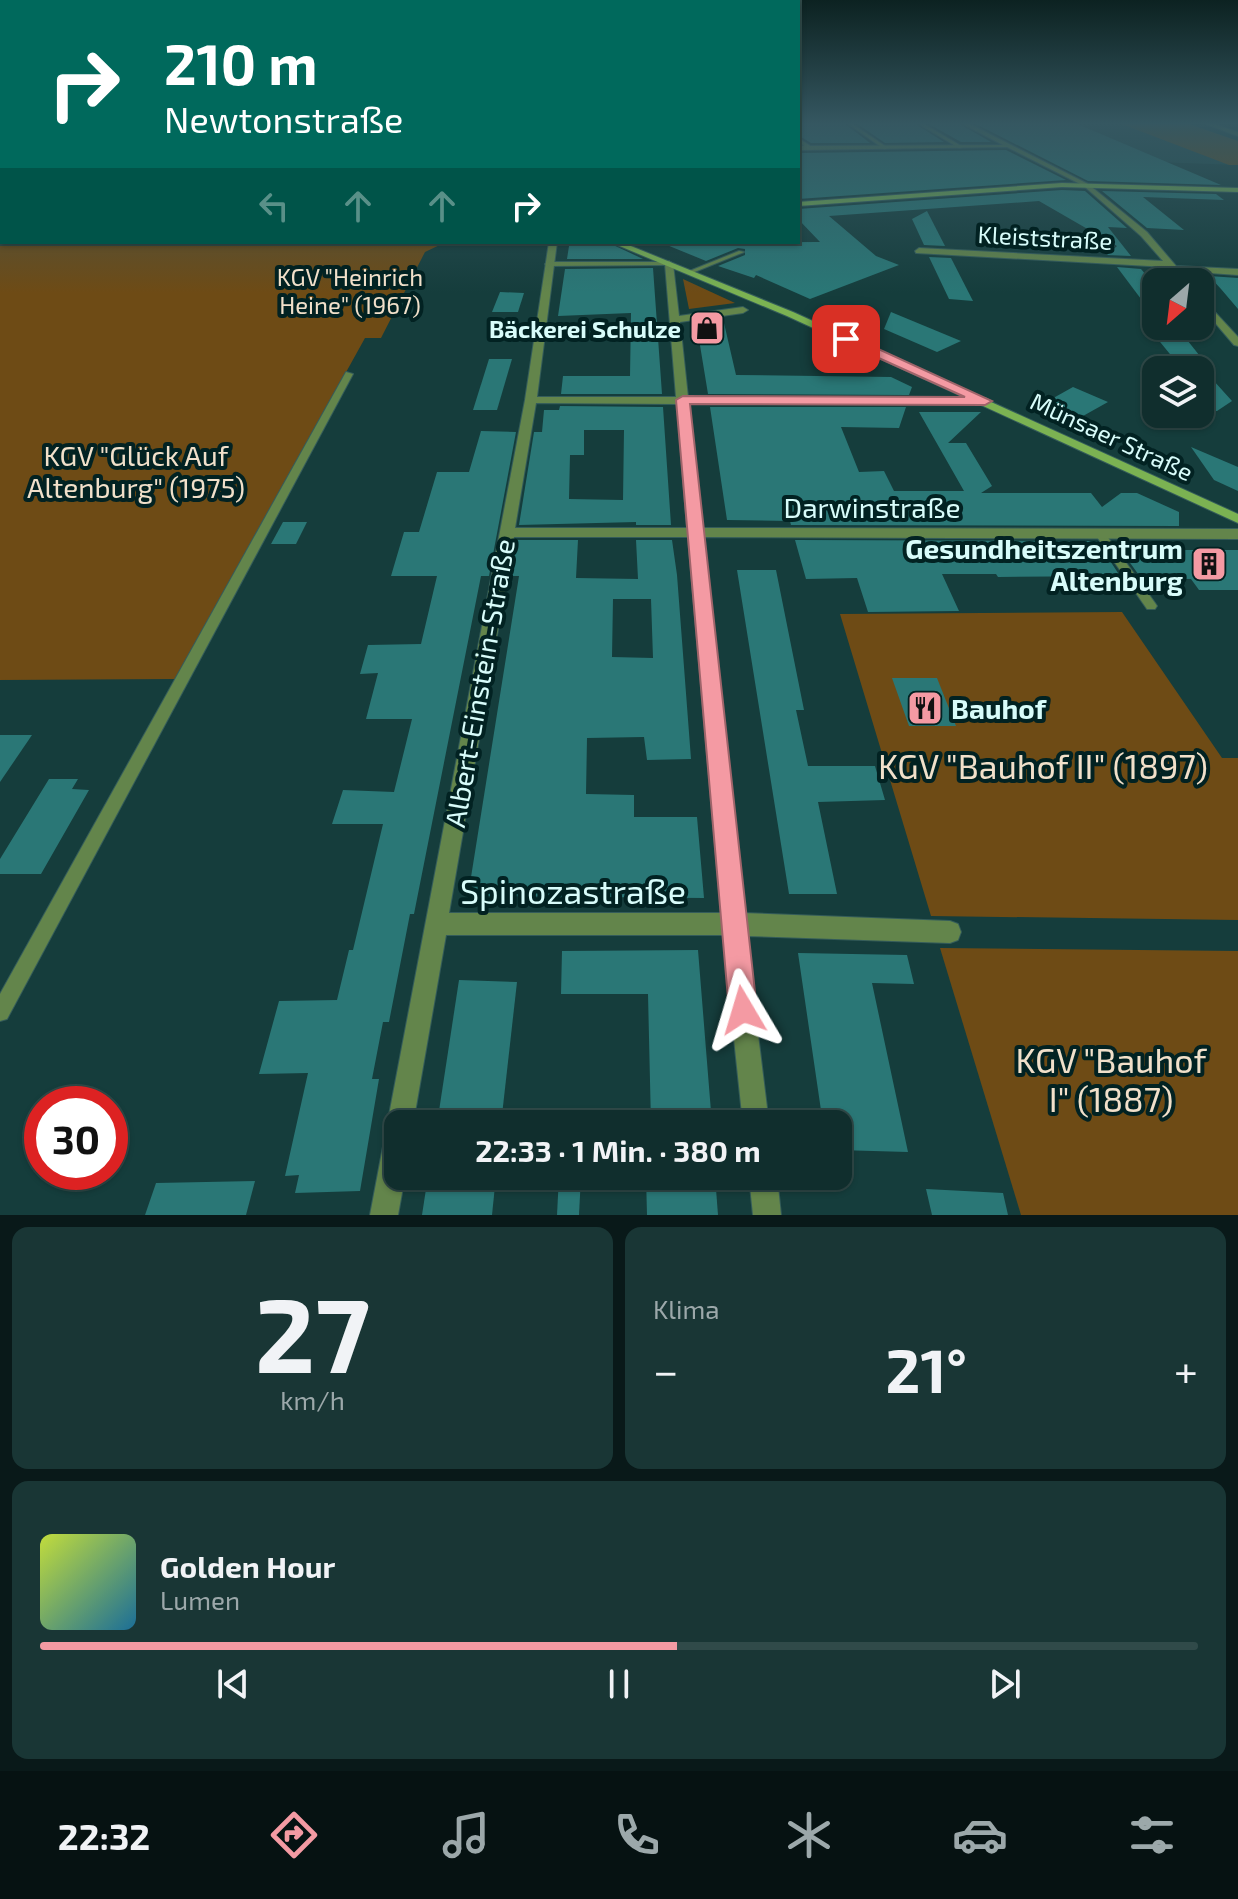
<!DOCTYPE html>
<html lang="de">
<head>
<meta charset="utf-8">
<style>
  :root { --surface:#102e2d; --page:#193635; --text:#f1f3f6; --muted:#9ca8aa; --line:#304a49; --accent:#f49aa3 }
  body { margin:0; font-family:"Exo 2",sans-serif; background:var(--page); color:var(--text); height:100vh; display:flex; flex-direction:column; font-size:30px; white-space:nowrap }
  * { box-sizing:border-box; margin:0 }
  p { font-size:26px; color:var(--muted) }
  .icon { flex:none; width:44px; height:44px; fill:none; stroke:currentColor; stroke-width:2; stroke-linecap:round; stroke-linejoin:round }
  .map { position:relative; height:1215px; overflow:hidden }
  .sheet { display:flex; flex-direction:column; gap:12px; padding:12px; background:#091919; flex:1 }
  .sheet>* { flex:none }
  .guide { position:absolute; left:0px; top:0px; width:800px; height:244px; box-shadow:0 2px 6px #0004,0 0 0 2px var(--line); background:#00695c; color:#fff; overflow:hidden }
  .needle { width:52px; rotate:208deg }
  .tools { position:absolute; left:1142px; top:268px; display:grid; gap:16px }
  .tools a { display:grid; place-items:center; width:72px; height:72px; border-radius:16px; background:var(--surface); box-shadow:0 2px 6px #0004,0 0 0 2px var(--line); font-size:40px }
  .speed { position:absolute; left:24px; top:1086px; display:flex; gap:16px; font-size:40px; font-weight:700; text-align:center }
  .speed>* { display:grid; place-content:center; width:104px; height:104px; border-radius:50%; background:var(--surface); box-shadow:0 2px 6px #0004,0 0 0 2px var(--line); line-height:1 }
  .speed .limit { border:12px solid #d22; background:#fff; color:#111 }
  .pin { position:absolute; display:grid; place-items:center; width:68px; height:68px; color:#fff; margin:-34px; border-radius:16px; box-shadow:0 4px 12px #0006 }
  .me { position:absolute; width:88px; margin:-44px; rotate:353deg; stroke-linejoin:round; filter:drop-shadow(0 0 6px #0008) }
  .turn { display:flex; align-items:center; gap:28px; height:168px; padding:0 32px; font-size:36px }
  .turn .icon { width:104px; height:104px; stroke-width:2.5 }
  .turn b { display:block; font-size:56px; line-height:68px }
  .lanes { display:flex; align-items:center; height:76px; padding:0 32px; background:#0003; justify-content:center; gap:40px; direction:ltr }
  .lanes .off { opacity:.35 }
  .big { font-size:60px; font-weight:700; line-height:1.1 }
  .sheet .card { flex:1; display:flex; flex-direction:column; justify-content:center; gap:12px; min-width:0; padding:0 28px; border-radius:16px; background:var(--page) }
  .sheet .dial { align-items:center; gap:0 }
  .dial b { font-size:104px; line-height:1 }
  .song { display:flex; align-items:center; gap:24px }
  .cover { width:96px; height:96px; border-radius:12px; background:linear-gradient(135deg,hsl(70 70% 55%),hsl(200 70% 35%)) }
  .played { height:8px; border-radius:4px; background:linear-gradient(90deg,var(--accent) 55%,var(--line) 55%) }
  .keys { display:flex; justify-content:space-around; direction:ltr }
  .heat { display:flex; justify-content:space-between; align-items:center; font-size:44px; direction:ltr }
  .sheet .tiles { flex:1; display:grid; gap:12px; grid-template-columns:1fr 1fr }
  .card:last-child { grid-column:span 2 }
  .trip { position:absolute; left:384px; top:1110px; width:468px; height:80px; border-radius:16px; background:var(--surface); box-shadow:0 2px 6px #0004,0 0 0 2px var(--line); font-weight:700; line-height:80px; text-align:center }
  .menu { display:flex; height:128px; justify-content:space-around; align-items:center; background:#061212; color:var(--muted) }
  .menu .icon { width:56px; height:56px }
  .menu .active { color:var(--accent) }
  .menu b { font-size:36px; color:var(--text) }
  .map>svg:first-child { display:block }
  .built { fill:#1d4b4b }
  .green { fill:#6e4b15 }
  .building { fill:#2a7776; fill-rule:evenodd }
  .lines { fill:none; stroke-linecap:round; stroke-linejoin:round }
  .lane-casing { stroke:#345c5a; stroke-width:2 }
  .street-casing { stroke:#345c5a; stroke-width:2 }
  .secondary-casing { stroke:#345c5a; stroke-width:2 }
  .lane { fill:#63854b; fill-rule:evenodd }
  .street { fill:#63854b; fill-rule:evenodd }
  .secondary { fill:#7bb252; fill-rule:evenodd }
  .route { fill:#f49aa3; stroke:#9f646a; stroke-width:2 }
  .labels { text-anchor:middle; dominant-baseline:central; stroke-width:8; stroke-linejoin:round; paint-order:stroke }
  .far-street-label { font-size:24px; fill:#d8fcfa; stroke:#022222 }
  .far-park-label { font-size:24px; fill:#f1e0ca; stroke:#022222 }
  .far-poi-label { font-size:24px; font-weight:bold; fill:#d8fcfa; stroke:#022222; text-anchor:end }
  .park-label { font-size:28px; fill:#f1e0ca; stroke:#022222 }
  .street-label { font-size:28px; fill:#d8fcfa; stroke:#022222 }
  .poi-label { font-size:28px; font-weight:bold; fill:#d8fcfa; stroke:#022222; text-anchor:end }
  .near-park-label { font-size:34px; fill:#f1e0ca; stroke:#022222 }
  .near-street-label { font-size:34px; fill:#d8fcfa; stroke:#022222 }
</style>
</head>
<body>
<div class="map">
<svg width="1238" height="1215" viewBox="0 0 1238 1215">
  <rect width="100%" height="100%" fill="#153d3c"/>
  <!-- built -->
  <path class="built" d="M975 123H1186L1238 141V165L1043 158Z"/>
  <!-- green -->
  <g class="green">
    <path d="M1119 123H1186L1238 141V165H1229Z"/>
    <path d="M0 183 2 242H446L425 252 381 338H365L176 679 0 680Z"/>
    <path d="M683 279 735 303 689 309Z"/>
    <path d="M1122 612 1222 758H1238V920L931 916 840 614Z"/>
    <path d="M940 948 1238 951V1215H1021Z"/>
  </g>
  <!-- building -->
  <g class="building">
    <path d="M798 123H844L870 143H811L798 135Z"/>
    <path d="M856 123H914L944 142 885 143Z"/>
    <path d="M927 123H958L991 142H961Z"/>
    <path d="M974 123H1075L1221 185 1088 181Z"/>
    <path d="M1006 150 1066 180 798 199V153Z"/>
    <path d="M1062 190 1085 191 1127 228 1108 227 1131 256 1107 255 1117 246 1039 201 829 216 876 256 899 265 810 299 756 275 754 278 718 266 745 255V249L738 248 706 261 662 243 820 242 798 219V209Z"/>
    <path d="M1102 191 1216 194 1224 200 1143 197 1184 230 1147 228Z"/>
    <path d="M927 211 945 246 924 245 912 219Z"/>
    <path d="M580 242H607L643 259H567L569 246Z"/>
    <path d="M929 257 951 258 973 301 949 299Z"/>
    <path d="M1117 267 1141 269 1156 287V319Z"/>
    <path d="M653 268 662 394H561L563 376H630L631 313 558 316 565 269Z"/>
    <path d="M1209 276 1238 278V309L1221 289Z"/>
    <path d="M500 292 524 293 518 312H492Z"/>
    <path d="M891 312 961 341 937 352 884 329Z"/>
    <path d="M724 323 736 375 891 377 912 387 909 395 708 394 697 327Z"/>
    <path d="M1147 326H1176L1211 370H1204L1232 401 1217 411H1200V370H1183Z"/>
    <path d="M489 359H512L497 410H473Z"/>
    <path d="M1073 387 1108 402 1083 416 1048 401Z"/>
    <path d="M560 406 663 407 671 525H636V522L519 525 534 432H542L544 410H559ZM584 430H624L623 500 569 499 570 455H584Z"/>
    <path d="M710 407H906L899 428 841 427 859 472 884 471 894 491H964L919 412H981L948 443H966L992 486 981 493H1091L1102 507 1121 493H1137L1179 512V526L791 525 790 521 727 520Z"/>
    <path d="M481 431 516 432 489 576H481L414 914H410L389 1022H383L372 1079H379L360 1191 295 1193 299 1175 285 1176 308 1073 259 1074 279 1001 337 1000 349 950H353L383 824H332L343 790 394 792 412 719H366L378 673 360 674 368 645 421 644 437 576H391L404 532H419L437 472H469Z"/>
    <path d="M1191 447 1238 467V491L1214 480Z"/>
    <path d="M283 522H307L296 544H271Z"/>
    <path d="M517 540H578L576 578 638 579 636 540H672L677 575 691 759 647 760 644 737 587 738 586 794 634 795V817H697L704 898 468 896 519 576H510ZM613 599H651L653 658 612 657Z"/>
    <path d="M795 540 1097 541 1120 576 998 577 996 574H942L959 611 868 612 857 578 806 579Z"/>
    <path d="M1115 542H1179V550H1238V590H1199L1191 579 1141 578Z"/>
    <path d="M737 570H776L804 710H796L808 766H875L885 800 818 802 837 894H789Z"/>
    <path d="M892 678H937L956 726H909Z"/>
    <path d="M0 735H32L0 782Z"/>
    <path d="M49 779H78L72 789 89 790 41 874H0V859Z"/>
    <path d="M698 950 712 1124H651L648 994H561L562 951Z"/>
    <path d="M798 953 907 955 914 984 872 983 908 1152 838 1150V1124H823Z"/>
    <path d="M459 980 517 982 501 1124H437Z"/>
    <path d="M428 1176H496L492 1215H422Z"/>
    <path d="M559 1176H581L579 1215H557Z"/>
    <path d="M646 1176H715L718 1215H647Z"/>
    <path d="M255 1181 246 1215H145L156 1183Z"/>
    <path d="M926 1189 1003 1193 1008 1215H932Z"/>
  </g>
  <g class="lines">
    <defs>
      <g id="lane">
        <path d="M847 123H851L888 148 884 149Z"/>
        <path d="M917 123H922L963 147 959 148Z"/>
        <path d="M798 138 812 147V149H808L798 141Z"/>
        <path d="M739 251 744 252 692 273 687 272Z"/>
        <path d="M669 262 671 263V265L548 266 545 264 548 262Z"/>
        <path d="M346 372 353 374 7 1019 0 1021V994Z"/>
        <path d="M1100 531 1104 532 1155 603 1157 606 1155 609H1147L1095 534Z"/>
      </g>
      <g id="street">
        <path d="M961 123H968L1088 184 1147 232 1176 266 1238 269V275L1180 271 1190 282H1180L1167 267 916 253 915 251 919 248 1163 261 1141 236 1084 186 1007 147 798 150V146L1003 145Z"/>
        <path d="M1203 123H1211L1238 132V136Z"/>
        <path d="M549 242H557L537 397H676L665 264 669 261 673 264 679 316 743 307 748 310 743 313 680 322 688 397 985 398 991 401 985 404H688L702 528 1238 529V539L703 537 743 913 950 921 958 924 961 932 958 940 950 943 746 936 769 1124H743L723 935H446L413 1124H398V1176H405L398 1215H370L525 400ZM536 403 677 404 687 528H515ZM514 537H688L721 913H449Z"/>
        <path d="M1200 296 1238 337V346L1234 345 1200 305Z"/>
        <path d="M749 1176H777L781 1215H753Z"/>
      </g>
      <g id="secondary">
        <path d="M1062 183 1238 188V192L1062 187 798 206V202Z"/>
        <path d="M610 242H621L793 312 1238 514V523L787 316Z"/>
      </g>
    </defs>
    <!-- lane casing -->
    <use href="#lane" class="lane-casing"/>
    <!-- street casing -->
    <use href="#street" class="street-casing"/>
    <!-- secondary casing -->
    <use href="#secondary" class="secondary-casing"/>
    <!-- lane -->
    <use href="#lane" class="lane"/>
    <!-- street -->
    <use href="#street" class="street"/>
    <!-- secondary -->
    <use href="#secondary" class="secondary"/>
  </g>
  <!-- sky -->
  <linearGradient id="sky" x2="0" y2="1"><stop stop-color="#0c2221"/><stop offset="0.42" stop-color="#355761"/><stop offset="1" stop-color="#355761" stop-opacity="0"/></linearGradient>
  <rect width="1238" height="293" fill="url(#sky)"/>
  <!-- route -->
  <path class="route" d="M841 336H850L992 401 985 405 690 404 757 1010 753 1020 743 1024 733 1020 729 1010 676 400 683 396 965 397 841 341Z"/>
  <!-- icons -->
  <defs>
    <symbol id="shop-square" viewBox="-11 -11 22 22"><rect x="-9" y="-9" width="18" height="18" rx="4" fill="#f49aa3" stroke="#022222"/><path d="M-5-2.5h2.3a2.7 3.5 0 0 1 5.4 0H5L5.5 6h-11ZM-1.5-2.5h3a1.5 2.3 0 0 0-3 0Z" fill="#111"/></symbol>
    <symbol id="building-square" viewBox="-11 -11 22 22"><rect x="-9" y="-9" width="18" height="18" rx="4" fill="#f49aa3" stroke="#022222"/><path d="M-4-6H4V6H1V3H-1V6H-4ZM-2.5-4.3h1.7v1.8h-1.7ZM.8-4.3h1.7v1.8H.8ZM-2.5-1h1.7V.8h-1.7ZM.8-1h1.7V.8H.8Z" fill="#111"/></symbol>
    <symbol id="restaurant-square" viewBox="-11 -11 22 22"><rect x="-9" y="-9" width="18" height="18" rx="4" fill="#f49aa3" stroke="#022222"/><path d="M-5-6h1v4h1v-4h1v4h1v-4h1v5L-1.5 .5V6h-2V.5L-5-1ZM5-6V6H3V1.5H1.5Q1.5-4 5-6Z" fill="#111"/></symbol>
  </defs>
  <g fill-rule="evenodd">
    <use href="#shop-square" x="687" y="308" width="40" height="40"/>
    <use href="#building-square" x="1189" y="544" width="40" height="40"/>
    <use href="#restaurant-square" x="905" y="688" width="40" height="40"/>
  </g>
  <g class="labels">
    <!-- far-street labels -->
    <g class="far-street-label">
      <text transform="translate(1045 237) rotate(3)">Kleiststraße</text>
      <text transform="translate(1112 436) rotate(25)">Münsaer Straße</text>
    </g>
    <!-- far-park labels -->
    <g class="far-park-label">
      <text x="350" y="276">KGV "Heinrich<tspan x="350" dy="28">Heine" (1967)</tspan></text>
    </g>
    <!-- far-poi labels -->
    <g class="far-poi-label">
      <text x="681" y="328">Bäckerei Schulze</text>
    </g>
    <!-- park labels -->
    <g class="park-label">
      <text x="136" y="455">KGV "Glück Auf<tspan x="136" dy="32">Altenburg" (1975)</tspan></text>
    </g>
    <!-- street labels -->
    <g class="street-label">
      <text x="872" y="507">Darwinstraße</text>
      <text transform="translate(479 683) rotate(-80)">Albert-Einstein-Straße</text>
    </g>
    <!-- poi labels -->
    <g class="poi-label">
      <text x="1183" y="548">Gesundheitszentrum<tspan x="1183" dy="32">Altenburg</tspan></text>
      <text x="951" y="708" text-anchor="start">Bauhof</text>
    </g>
    <!-- near-park labels -->
    <g class="near-park-label">
      <text x="1043" y="765">KGV "Bauhof II" (1897)</text>
      <text x="1111" y="1059">KGV "Bauhof<tspan x="1111" dy="39">I" (1887)</tspan></text>
    </g>
    <!-- near-street labels -->
    <g class="near-street-label">
      <text x="573" y="890">Spinozastraße</text>
    </g>
  </g>
</svg>
<div class="tools">
<a><svg class="needle" viewBox="-14 -14 28 28"><path d="M0-13l5 13h-10z" fill="#e53935"/><path d="M0 13l5-13h-10z" fill="#9ca8aa"/></svg></a>
<a><svg class="icon" aria-label="layers" viewBox="0 0 24 24"><path d="M12 4l9 5-9 5-9-5zM3 14l9 5 9-5"/></svg></a>
</div>
<div class="speed"><div class="limit">30</div></div>
<div class="pin" style="left:846px;top:339px;background:#d93025"><svg class="icon" aria-label="arrive" viewBox="0 0 24 24"><path d="M6 21V4h12l-3 4 3 4H6"/></svg></div>
<svg class="me" style="left:743px;top:1010px" viewBox="-20 -20 40 40"><path d="M0-17L14 15 0 8-14 15z" fill="#f49aa3" stroke="#fff" stroke-width="4"/></svg>
<div class="trip">22:33 · 1 Min. · 380 m</div>
<div class="guide">
<div class="turn"><svg class="icon" aria-label="right" viewBox="0 0 24 24"><path d="M7 20v-9h11M14 6l5 5-5 5"/></svg><div><b>210 m</b>Newtonstraße</div></div>
<div class="lanes"><svg class="icon off" aria-label="left" viewBox="0 0 24 24"><path d="M17 20v-9H6M10 6l-5 5 5 5"/></svg><svg class="icon off" aria-label="ahead" viewBox="0 0 24 24"><path d="M12 20V5M6 11l6-6 6 6"/></svg><svg class="icon off" aria-label="ahead" viewBox="0 0 24 24"><path d="M12 20V5M6 11l6-6 6 6"/></svg><svg class="icon" aria-label="right" viewBox="0 0 24 24"><path d="M7 20v-9h11M14 6l5 5-5 5"/></svg></div>
</div>
</div>
<section class="sheet">
<div class="tiles">
<div class="card dial"><b>27</b><p>km/h</p></div>
<div class="card"><p>Klima</p>
<div class="heat"><a>−</a><b class="big">21°</b><a>+</a></div>
</div>
<div class="card">
<div class="song"><i class="cover"></i><div><b>Golden Hour</b><p>Lumen</p></div></div>
<div class="played"></div>
<div class="keys"><svg class="icon" aria-label="previous" viewBox="0 0 24 24"><path d="M18 5L8 12l10 7zM5 5v14"/></svg><svg class="icon" aria-label="pause" viewBox="0 0 24 24"><path d="M8 5v14M16 5v14"/></svg><svg class="icon" aria-label="next" viewBox="0 0 24 24"><path d="M6 5l10 7-10 7zM19 5v14"/></svg></div>
</div>
</div>
</section>
<nav class="menu">
<b>22:32</b>
<svg class="icon active" aria-label="directions" viewBox="0 0 24 24"><path d="M12 3l9 9-9 9-9-9zM9 14v-3h6M13 9l2 2-2 2"/></svg>
<svg class="icon" aria-label="music" viewBox="0 0 24 24"><path d="M9 18V5l10-2v13"/><circle cx="6" cy="18" r="3"/><circle cx="16" cy="16" r="3"/></svg>
<svg class="icon" aria-label="phone" viewBox="0 0 24 24"><path d="M5 4h4l2 5-3 2q2 4 5 5l2-3 5 2v4C11 20 4 13 5 4z"/></svg>
<svg class="icon" aria-label="climate" viewBox="0 0 24 24"><path d="M12 3v18M4 7l16 10M4 17L20 7"/></svg>
<svg class="icon" aria-label="car" viewBox="0 0 24 24"><path d="M5 17H2v-5l4-1 3-4h7l3 4 3 1v5h-3M9 17h6M6 11h13"/><circle cx="7" cy="17" r="2"/><circle cx="17" cy="17" r="2"/></svg>
<svg class="icon" aria-label="filters" viewBox="0 0 24 24"><path d="M4 7h16M4 17h16"/><circle cx="9" cy="7" r="2"/><circle cx="15" cy="17" r="2"/></svg>
</nav>
</body>
</html>
